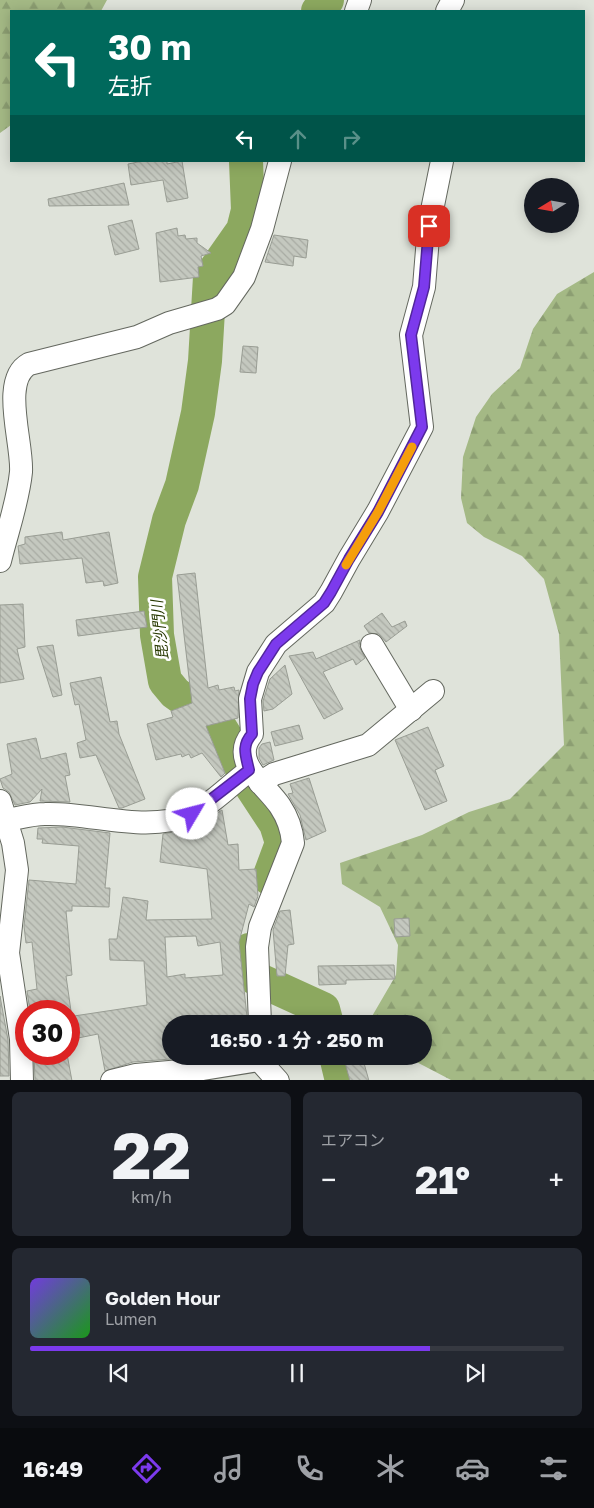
<!DOCTYPE html>
<html lang="ja">
<head>
<meta charset="utf-8">
<style>
  :root { --surface:#171b24; --page:#242831; --text:#f1f3f6; --muted:#9ea1a6; --line:#363941; --accent:#7c3aed }
  body { margin:0; font-family:"Golos Text","Noto Sans JP",sans-serif; background:var(--page); color:var(--text); height:100vh; display:flex; flex-direction:column; font-size:19px; white-space:nowrap }
  * { box-sizing:border-box; margin:0 }
  p { font-size:16px; color:var(--muted) }
  .icon { flex:none; width:28px; height:28px; fill:none; stroke:currentColor; stroke-width:2; stroke-linecap:round; stroke-linejoin:round }
  .map { position:relative; height:1080px; overflow:hidden }
  .sheet { display:flex; flex-direction:column; gap:12px; padding:12px; background:#0d0f14; flex:1 }
  .sheet>* { flex:none }
  .top-card { position:absolute; left:10px; top:10px; width:575px; height:152px; border-radius:0px; box-shadow:0 2px 12px #0003; background:#00695c; color:#fff; overflow:hidden }
  .needle { width:32px; rotate:259deg }
  .tools { position:absolute; left:524px; top:178px; display:grid; gap:10px }
  .tools a { display:grid; place-items:center; width:55px; height:55px; border-radius:50%; background:var(--surface); box-shadow:0 2px 12px #0003; font-size:25px }
  .speed { position:absolute; left:15px; top:1000px; display:flex; gap:10px; font-size:25px; font-weight:700; text-align:center }
  .speed>* { display:grid; place-content:center; width:65px; height:65px; border-radius:50%; background:var(--surface); box-shadow:0 2px 12px #0003; line-height:1 }
  .speed .limit { border:8px solid #d22; background:#fff; color:#111 }
  .pin { position:absolute; display:grid; place-items:center; width:42px; height:42px; color:#fff; margin:-21px; border-radius:10px; box-shadow:0 2px 8px #0006 }
  .me { position:absolute; width:55px; margin:-28px; rotate:53deg; stroke-linejoin:round; filter:drop-shadow(0 0 4px #0008) }
  .turn { display:flex; align-items:center; gap:18px; height:105px; padding:0 15px; font-size:22px }
  .turn .icon { width:65px; height:65px; stroke-width:2.5 }
  .turn b { display:block; font-size:35px; line-height:42px }
  .lanes { display:flex; align-items:center; height:48px; padding:0 15px; background:#0003; justify-content:center; gap:25px; direction:ltr }
  .lanes .off { opacity:.35 }
  .big { font-size:38px; font-weight:700; line-height:1.1 }
  .sheet .card { flex:1; display:flex; flex-direction:column; justify-content:center; gap:8px; min-width:0; padding:0 18px; border-radius:8px; background:var(--page) }
  .sheet .dial { align-items:center; gap:0 }
  .dial b { font-size:65px; line-height:1 }
  .song { display:flex; align-items:center; gap:15px }
  .cover { width:60px; height:60px; border-radius:8px; background:linear-gradient(135deg,hsl(260 70% 55%),hsl(120 70% 35%)) }
  .played { height:5px; border-radius:2px; background:linear-gradient(90deg,var(--accent) 75%,var(--line) 75%) }
  .keys { display:flex; justify-content:space-around; direction:ltr }
  .heat { display:flex; justify-content:space-between; align-items:center; font-size:28px; direction:ltr }
  .sheet .tiles { flex:1; display:grid; gap:12px; grid-template-columns:1fr 1fr }
  .card:last-child { grid-column:span 2 }
  .trip { position:absolute; left:162px; top:1015px; width:270px; height:50px; border-radius:25px; background:var(--surface); box-shadow:0 2px 12px #0003; font-weight:700; line-height:50px; text-align:center }
  .dock { display:flex; height:80px; justify-content:space-around; align-items:center; background:#090b0e; color:var(--muted) }
  .dock .icon { width:35px; height:35px }
  .dock .on { color:var(--accent) }
  .dock b { font-size:22px; color:var(--text) }
  .map>svg:first-child { display:block }
  .forest { fill:url(#forest-firs) }
  .lines { fill:none; stroke-linecap:round; stroke-linejoin:round }
  .river { stroke:#8ca85f; stroke-width:34 }
  .building { fill:url(#building-back-hatch); stroke:#999d94; fill-rule:evenodd }
  .minor-casing { stroke:#64685f; stroke-width:24 }
  .minor { stroke:#fff; stroke-width:22 }
  .route-casing { stroke:#51269a; stroke-width:12 }
  .route { stroke:#7c3aed; stroke-width:9 }
  .slow { stroke:#f59e0b; stroke-width:9 }
  .labels { text-anchor:middle; dominant-baseline:central; stroke-width:5; stroke-linejoin:round; paint-order:stroke }
  .water-label { font-size:15px; font-style:italic; fill:#273800; stroke:#fff }
</style>
</head>
<body>
<div class="map">
<svg width="594" height="1081" viewBox="0 0 594 1081">
  <defs>
    <pattern id="forest-firs" width="22" height="20" patternUnits="userSpaceOnUse" patternTransform="scale(1.25)"><rect width="22" height="20" fill="#a4b985"/><path d="M5 1l3.5 6h-7zM16 11l3.5 6h-7z" fill="#8c9e72"/></pattern>
    <pattern id="building-back-hatch" width="6" height="6" patternUnits="userSpaceOnUse" patternTransform="scale(1.25)"><rect width="6" height="6" fill="#c4c8bf"/><path d="M-1 5l2 2M0 0l6 6M5-1l2 2" fill="none" stroke="#a8aba3"/></pattern>
  </defs>
  <rect width="100%" height="100%" fill="#dfe3da"/>
  <!-- forest -->
  <g class="forest">
    <path d="M0 0H107L101 11H11V125L0 133Z"/>
    <path d="M594 272V1080H451L405 1056H424V1024H372L371 1018 396 975 398 945 380 907 342 884 340 863 422 835 469 812 510 799 564 745 559 634 544 579 522 556 484 537 467 523 461 498 463 457 476 417 492 394 520 368 533 329 557 294Z"/>
  </g>
  <g class="lines">
    <!-- river -->
    <g class="river">
      <path d="M318 11 327 0"/>
      <path d="M246 161 248 210 243 230 210 277 205 361 198 413 182 485 169 520 155 577 157 635 165 681 175 693 210 718 221 729 231 745 247 780 276 824 282 843 269 878"/>
      <path d="M249 950 250 967 255 978 323 1009 327 1024"/>
      <path d="M336 1056 342 1081"/>
    </g>
  </g>
  <!-- building -->
  <g class="building">
    <path d="M143 161H167V164L182 161 188 198 167 202 163 180 131 185 128 164Z"/>
    <path d="M124 183 129 205 49 206 48 199Z"/>
    <path d="M132 220 139 249 115 255 108 226Z"/>
    <path d="M177 228 178 236 185 235 186 239 197 238V243L211 253 201 256 203 266 198 267 199 277 160 282 156 233Z"/>
    <path d="M274 235 308 240 306 258 294 256 293 266 265 262Z"/>
    <path d="M243 346 258 347 256 373 240 372Z"/>
    <path d="M62 532 63 540 109 532 118 583 104 586 103 581 86 583 82 558 20 564 18 546 25 544V537Z"/>
    <path d="M195 573 208 688 218 685 219 690 234 687 235 691 239 690 238 718 206 726 225 773 221 777 202 753 191 758 189 754 182 757 181 754 156 760 147 724 173 717 171 711 192 703 177 575Z"/>
    <path d="M23 604 25 647 17 649 24 679 0 683V605Z"/>
    <path d="M144 611 147 627 78 636 76 620Z"/>
    <path d="M382 613 392 627 405 621 407 626 386 642 379 634 369 633 364 626Z"/>
    <path d="M360 640 359 646 365 658 356 665 353 659 323 672 343 709 324 719 289 656 313 652 316 659Z"/>
    <path d="M53 645 62 695 53 697 37 647Z"/>
    <path d="M285 665 292 694 273 709 264 711 263 701 270 679Z"/>
    <path d="M101 677 110 722 117 721 119 734 145 799 122 808H119L96 755 80 758 77 743 86 740 79 704 75 705 70 683Z"/>
    <path d="M299 725 303 739 275 746 271 732Z"/>
    <path d="M428 727 444 766 435 770 447 801 425 810 395 740Z"/>
    <path d="M36 738 41 759 66 753 70 775 65 776 70 802 40 801 42 789 30 802 15 805 9 792 3 788 0 779 12 774 7 744Z"/>
    <path d="M270 742 274 760 263 765 259 758V748L262 744Z"/>
    <path d="M309 778 326 831 306 840 300 815 288 794 293 793 290 784Z"/>
    <path d="M222 810 228 845 238 844 239 870 256 869 258 896 254 907 249 904 239 942 247 1017 204 1018 205 1024H171V1059L133 1062 105 1071 98 1034 78 1038 74 1016 147 1005 144 961 110 960 109 939H117L123 897 148 901 146 920 212 919 207 869 160 862 163 834 184 830 196 831 195 827ZM196 936 198 946 220 942 223 975 185 978V974L167 977 165 937Z"/>
    <path d="M62 827 110 833 105 888H110L109 907 72 906V911H66L72 975 66 976 71 1011H30L27 991 37 989 32 942 26 943 24 926 29 880 76 884 79 846 42 843 43 839H37L38 828Z"/>
    <path d="M290 910 294 944 288 945 285 976H277L273 930 280 911Z"/>
    <path d="M409 918 410 936 395 937 394 919Z"/>
    <path d="M394 965 395 979 346 980V984L319 985 318 966Z"/>
    <path d="M0 996 8 1040 9 1076H0Z"/>
    <path d="M34 1054H67L72 1081H35Z"/>
    <path d="M362 1056 369 1081H350L344 1059Z"/>
  </g>
  <g class="lines">
    <defs>
      <g id="minor">
        <path d="M356 11 360 0"/>
        <path d="M447 11 453 0"/>
        <path d="M0 561C7 532 18 502 21 472 23 443 0 380 29 364L137 337 169 323 217 309 225 304 244 277 262 229 280 161"/>
        <path d="M372 645 411 710"/>
        <path d="M260 783 274 774 368 745 433 691"/>
        <path d="M0 801 13 843 17 870 8 953 21 1039 22 1081"/>
        <path d="M7 820C19 818 32 814 45 814 92 812 145 834 192 814 210 806 232 783 249 771"/>
        <path d="M260 1024 257 947 260 927 293 843C292 830 288 818 280 806 266 785 229 761 252 734L250 699 258 672 276 644 324 603 331 592 349 559 378 511 422 427 411 335 424 287 429 225 442 161"/>
        <path d="M259 1056V1060L278 1081"/>
        <path d="M112 1081 136 1075 203 1069 259 1060"/>
      </g>
    </defs>
    <!-- minor casing -->
    <use href="#minor" class="minor-casing"/>
    <!-- minor -->
    <use href="#minor" class="minor"/>
  </g>
  <g class="lines">
    <defs>
      <path id="route" d="M192 814 249 770C246 756 241 746 252 734L250 699 253 684 258 672 276 644 324 603 331 592 349 559 378 512 422 427 411 335 424 287 429 226"/>
    </defs>
    <!-- route casing -->
    <use href="#route" class="route-casing"/>
    <!-- route -->
    <use href="#route" class="route"/>
    <!-- slow -->
    <path class="slow" d="M346 565 378 512 412 447"/>
  </g>
  <g class="labels">
    <!-- water labels -->
    <g class="water-label">
      <text transform="translate(159 630) rotate(-96)">毘沙門川</text>
    </g>
  </g>
</svg>
<div class="tools">
<a><svg class="needle" viewBox="-14 -14 28 28"><path d="M0-13l5 13h-10z" fill="#e53935"/><path d="M0 13l5-13h-10z" fill="#9ea1a6"/></svg></a>
</div>
<div class="speed"><div class="limit">30</div></div>
<div class="pin" style="left:429px;top:226px;background:#d93025"><svg class="icon" aria-label="arrive" viewBox="0 0 24 24"><path d="M6 21V4h12l-3 4 3 4H6"/></svg></div>
<svg class="me" style="left:192px;top:814px" viewBox="-20 -20 40 40"><circle r="19" fill="#fff"/><path d="M0-13L10 11 0 6-10 11z" fill="#7c3aed"/></svg>
<div class="trip">16:50 · 1 分 · 250 m</div>
<div class="top-card">
<div class="turn"><svg class="icon" aria-label="left" viewBox="0 0 24 24"><path d="M17 20v-9H6M10 6l-5 5 5 5"/></svg><div><b>30 m</b>左折</div></div>
<div class="lanes"><svg class="icon" aria-label="left" viewBox="0 0 24 24"><path d="M17 20v-9H6M10 6l-5 5 5 5"/></svg><svg class="icon off" aria-label="ahead" viewBox="0 0 24 24"><path d="M12 20V5M6 11l6-6 6 6"/></svg><svg class="icon off" aria-label="right" viewBox="0 0 24 24"><path d="M7 20v-9h11M14 6l5 5-5 5"/></svg></div>
</div>
</div>
<section class="sheet">
<div class="tiles">
<div class="card dial"><b>22</b><p>km/h</p></div>
<div class="card"><p>エアコン</p>
<div class="heat"><a>−</a><b class="big">21°</b><a>+</a></div>
</div>
<div class="card">
<div class="song"><i class="cover"></i><div><b>Golden Hour</b><p>Lumen</p></div></div>
<div class="played"></div>
<div class="keys"><svg class="icon" aria-label="previous" viewBox="0 0 24 24"><path d="M18 5L8 12l10 7zM5 5v14"/></svg><svg class="icon" aria-label="pause" viewBox="0 0 24 24"><path d="M8 5v14M16 5v14"/></svg><svg class="icon" aria-label="next" viewBox="0 0 24 24"><path d="M6 5l10 7-10 7zM19 5v14"/></svg></div>
</div>
</div>
</section>
<nav class="dock">
<b>16:49</b>
<svg class="icon on" aria-label="directions" viewBox="0 0 24 24"><path d="M12 3l9 9-9 9-9-9zM9 14v-3h6M13 9l2 2-2 2"/></svg>
<svg class="icon" aria-label="music" viewBox="0 0 24 24"><path d="M9 18V5l10-2v13"/><circle cx="6" cy="18" r="3"/><circle cx="16" cy="16" r="3"/></svg>
<svg class="icon" aria-label="phone" viewBox="0 0 24 24"><path d="M5 4h4l2 5-3 2q2 4 5 5l2-3 5 2v4C11 20 4 13 5 4z"/></svg>
<svg class="icon" aria-label="climate" viewBox="0 0 24 24"><path d="M12 3v18M4 7l16 10M4 17L20 7"/></svg>
<svg class="icon" aria-label="car" viewBox="0 0 24 24"><path d="M5 17H2v-5l4-1 3-4h7l3 4 3 1v5h-3M9 17h6M6 11h13"/><circle cx="7" cy="17" r="2"/><circle cx="17" cy="17" r="2"/></svg>
<svg class="icon" aria-label="filters" viewBox="0 0 24 24"><path d="M4 7h16M4 17h16"/><circle cx="9" cy="7" r="2"/><circle cx="15" cy="17" r="2"/></svg>
</nav>
</body>
</html>
